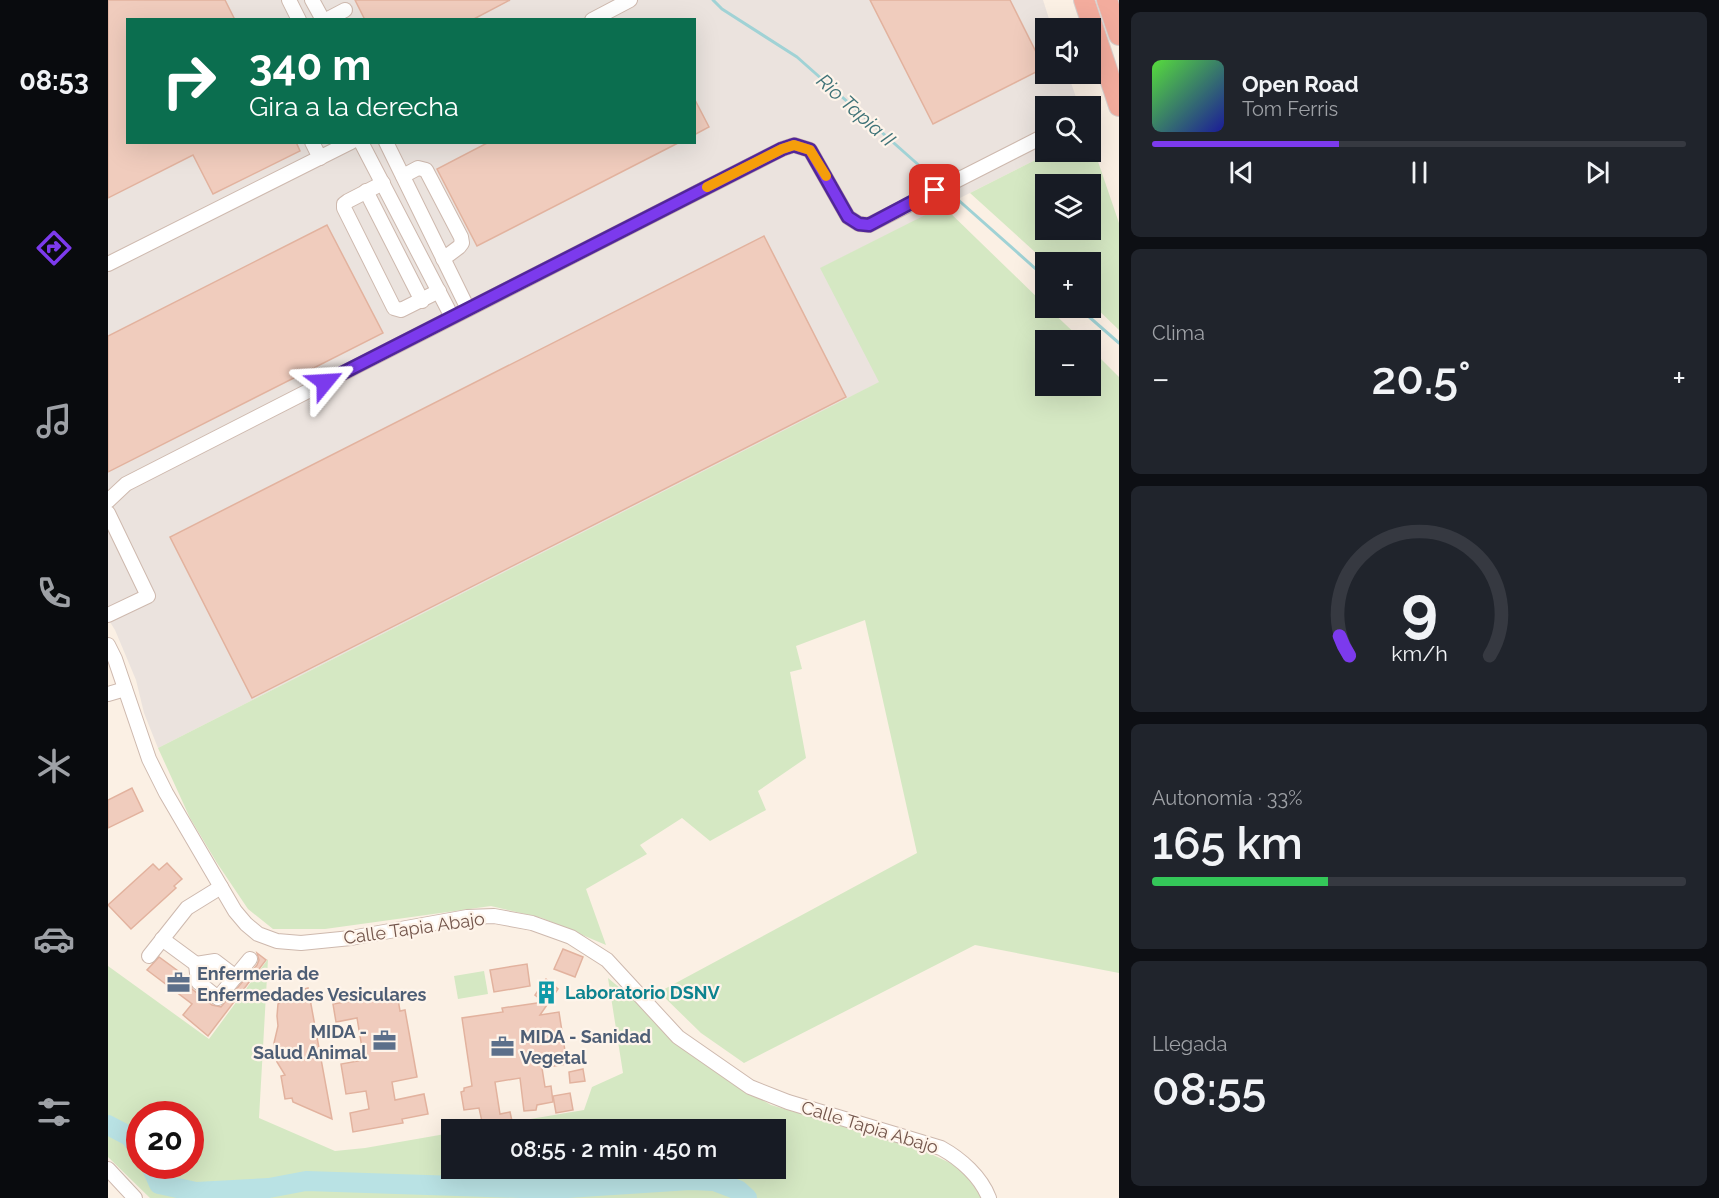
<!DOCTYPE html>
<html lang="es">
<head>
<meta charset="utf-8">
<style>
  :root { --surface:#171b24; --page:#20242c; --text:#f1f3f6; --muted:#9ea1a6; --line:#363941; --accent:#7c3aed }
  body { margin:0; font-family:Raleway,sans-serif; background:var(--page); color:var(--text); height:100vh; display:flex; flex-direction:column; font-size:22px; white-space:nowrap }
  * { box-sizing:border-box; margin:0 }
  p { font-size:20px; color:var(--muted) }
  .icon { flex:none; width:33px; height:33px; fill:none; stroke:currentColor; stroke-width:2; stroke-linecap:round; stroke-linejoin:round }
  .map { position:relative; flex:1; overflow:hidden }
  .details { display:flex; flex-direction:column; gap:12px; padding:12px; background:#0d0f14; width:600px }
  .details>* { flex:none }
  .top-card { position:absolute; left:18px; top:18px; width:570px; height:126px; border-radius:0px; box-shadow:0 6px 24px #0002; background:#0b6e4f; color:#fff; overflow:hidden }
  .buttons { position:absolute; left:927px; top:18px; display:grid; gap:12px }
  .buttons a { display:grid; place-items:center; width:66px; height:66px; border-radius:0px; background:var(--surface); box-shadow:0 6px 24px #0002; font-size:30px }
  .speed { position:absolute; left:18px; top:1101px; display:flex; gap:12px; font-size:30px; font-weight:700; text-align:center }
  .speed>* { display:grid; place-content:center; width:78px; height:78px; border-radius:50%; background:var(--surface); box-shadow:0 6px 24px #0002; line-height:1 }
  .speed .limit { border:9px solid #d22; background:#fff; color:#111 }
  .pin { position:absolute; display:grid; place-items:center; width:51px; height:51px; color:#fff; margin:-26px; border-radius:12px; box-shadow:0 3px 9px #0006 }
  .me { position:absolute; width:66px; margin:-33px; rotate:63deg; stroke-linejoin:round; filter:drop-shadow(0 0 4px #0008) }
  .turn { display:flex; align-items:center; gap:21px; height:126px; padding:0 24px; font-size:27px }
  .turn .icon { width:78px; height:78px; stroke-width:2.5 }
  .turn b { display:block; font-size:42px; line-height:51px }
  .big { font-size:45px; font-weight:600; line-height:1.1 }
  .details .widget { flex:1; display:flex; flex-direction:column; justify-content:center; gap:9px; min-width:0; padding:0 21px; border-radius:9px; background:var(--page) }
  .details .dial { align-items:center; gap:0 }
  .dial svg { height:156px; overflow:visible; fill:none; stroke:var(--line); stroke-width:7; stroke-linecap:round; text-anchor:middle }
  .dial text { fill:var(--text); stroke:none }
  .song { display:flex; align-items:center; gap:18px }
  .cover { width:72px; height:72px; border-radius:9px; background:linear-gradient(135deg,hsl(110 70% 55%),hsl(240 70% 35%)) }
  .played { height:6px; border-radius:3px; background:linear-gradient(90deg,var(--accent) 35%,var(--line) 35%) }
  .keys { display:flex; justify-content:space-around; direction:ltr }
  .heat { display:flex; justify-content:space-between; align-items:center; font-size:33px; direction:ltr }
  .charge { height:9px; border-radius:4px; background:linear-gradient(90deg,#34c759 33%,var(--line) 0) }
  .trip { position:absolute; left:333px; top:1119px; width:345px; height:60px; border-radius:0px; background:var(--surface); box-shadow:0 6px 24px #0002; font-weight:600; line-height:60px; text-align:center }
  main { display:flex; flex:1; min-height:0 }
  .tab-bar { display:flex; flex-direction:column; width:108px; justify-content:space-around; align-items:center; background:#090b0e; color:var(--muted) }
  .tab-bar .icon { width:42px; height:42px }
  .tab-bar .active { color:var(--accent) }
  .tab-bar b { font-size:27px; color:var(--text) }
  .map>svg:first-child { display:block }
  .industrial { fill:#ebe3de; fill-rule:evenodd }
  .green { fill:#d5e8c3; fill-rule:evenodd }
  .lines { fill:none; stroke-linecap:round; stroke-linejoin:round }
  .stream { stroke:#a0d2d5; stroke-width:3 }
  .river { stroke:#b9e2e4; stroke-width:20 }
  .building { fill:#f0ccbd; stroke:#e2b29e; stroke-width:1.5 }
  .minor-casing { stroke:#ceb9ae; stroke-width:16 }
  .highway-casing { stroke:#d8cfcd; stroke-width:22 }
  .minor { stroke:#fff; stroke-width:14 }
  .highway { stroke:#f3ac9d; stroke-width:20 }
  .route-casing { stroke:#51269a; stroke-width:15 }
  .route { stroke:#7c3aed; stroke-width:10 }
  .slow { stroke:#f59e0b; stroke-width:10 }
  .labels { text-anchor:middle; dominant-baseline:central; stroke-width:4.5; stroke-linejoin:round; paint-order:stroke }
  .street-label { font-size:18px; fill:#73554b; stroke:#fef4ea }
  .service-label { font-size:18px; font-weight:bold; fill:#4e5e75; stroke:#fef4ea; text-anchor:start }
  .culture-label { font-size:18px; font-weight:bold; fill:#0d838f; stroke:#fef4ea; text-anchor:start }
  .water-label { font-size:20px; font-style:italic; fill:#3f7378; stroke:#fef4ea }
</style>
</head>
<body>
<main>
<nav class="tab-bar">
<b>08:53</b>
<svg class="icon active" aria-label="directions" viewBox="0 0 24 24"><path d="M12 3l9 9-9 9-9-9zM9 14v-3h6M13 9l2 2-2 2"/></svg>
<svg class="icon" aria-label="music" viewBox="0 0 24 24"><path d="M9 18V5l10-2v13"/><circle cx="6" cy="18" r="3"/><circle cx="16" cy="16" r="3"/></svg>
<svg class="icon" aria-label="phone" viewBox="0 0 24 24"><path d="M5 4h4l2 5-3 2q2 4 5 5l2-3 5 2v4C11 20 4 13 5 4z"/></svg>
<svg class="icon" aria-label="climate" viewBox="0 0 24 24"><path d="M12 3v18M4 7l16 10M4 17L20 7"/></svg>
<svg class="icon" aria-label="car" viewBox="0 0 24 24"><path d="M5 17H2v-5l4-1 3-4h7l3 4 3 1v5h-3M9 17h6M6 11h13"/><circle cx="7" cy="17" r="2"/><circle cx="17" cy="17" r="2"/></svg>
<svg class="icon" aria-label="filters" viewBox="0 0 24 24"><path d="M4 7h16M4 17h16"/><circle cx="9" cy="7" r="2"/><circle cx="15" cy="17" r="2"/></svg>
</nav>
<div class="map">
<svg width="1011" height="1198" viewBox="0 0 1011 1198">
  <rect width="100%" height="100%" fill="#fbf0e4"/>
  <!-- industrial -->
  <path class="industrial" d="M0 0H935L944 28H938V74H960L971 106H938V152H943L713 268 772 382 50 748 36 713 28 680 7 630 0 619ZM20 20H586V142H20Z"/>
  <!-- green -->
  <g class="green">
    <path d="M983 141 1011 223V330L983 303 982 262H938L862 193 943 152H982ZM938 184H982V230H938Z"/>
    <path d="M835 206 937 305 938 308H940L974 340H938V386H982L983 349 1011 377V973L867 945 636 1063 593 1033 551 992 809 853 757 620 688 646 694 669 682 672 698 758 650 791 658 810 602 841 574 818 532 845 539 854 478 889 498 945 434 918 383 906 217 929H165L140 909 109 863 82 818 50 748 771 382 712 268Z"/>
    <path d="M160 959 151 1118 227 1151 257 1148 343 1133 344 1168H668V1130L363 1129 476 1110 484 1087 515 1073 500 978 625 1083 663 1105 808 1147 853 1168 874 1198H42L0 1157V966L101 1039ZM32 1114H82V1166H32Z"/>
    <path d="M376 971 380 994 350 999 346 976Z"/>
  </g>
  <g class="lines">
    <!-- stream -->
    <g class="stream">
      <path d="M605 0 614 9 689 57 832 184"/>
      <path d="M839 190 938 278"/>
      <path d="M971 308 1011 343"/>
    </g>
    <!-- river -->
    <g class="river">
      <path d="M0 1125 21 1136 32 1148"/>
      <path d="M43 1166 51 1184 88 1192 161 1188 198 1181 444 1189 582 1180 606 1181 630 1190 639 1198"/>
    </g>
  </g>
  <!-- building -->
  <g class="building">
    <path d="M0 0H117L127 20H20V142H188L192 151 105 194 85 155 0 198Z"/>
    <path d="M247 0H402L364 20H257Z"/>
    <path d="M762 0H902L936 68 825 124Z"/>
    <path d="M586 98 601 127 586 135Z"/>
    <path d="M381 142H572L369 246 329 169Z"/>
    <path d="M219 225 275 333 0 472V336Z"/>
    <path d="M656 236 738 397 144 698 62 537Z"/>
    <path d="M24 788 35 811 0 828V800Z"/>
    <path d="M59 863 74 879 66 886 68 888 23 929 0 905 45 864 51 870Z"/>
    <path d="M455 949 475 957 467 977 446 969Z"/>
    <path d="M149 953 158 960 100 1036 75 1015 84 1004 39 970 51 957 81 979 84 989 104 1005 113 1007 149 965 151 960Z"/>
    <path d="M419 964 422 986 386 992 382 970Z"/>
    <path d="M438 979 450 989 432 1015 451 1012 459 1064 434 1068 437 1087 443 1086 445 1102 429 1105 428 1110 416 1111 412 1078 387 1082 392 1114 402 1112 404 1121 375 1126 371 1108 356 1110 353 1092 356 1091V1088L364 1086 354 1018 395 1012 394 1008 436 1002 427 995Z"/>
    <path d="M200 988 224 1119 185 1102 184 1098 177 1099 173 1076 177 1075 169 1062 167 1052 166 1043 170 1026 169 1016 170 1004 193 990Z"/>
    <path d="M289 993 292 1011 297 1010 309 1077 284 1082 287 1100 316 1094 320 1114 294 1119 295 1123 245 1132 242 1113 261 1109 258 1091 238 1094 233 1064 256 1060 249 1018 228 1022 225 1004Z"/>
    <path d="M475 1069 477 1081 462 1083 461 1072Z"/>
    <path d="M462 1093 465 1110 448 1113 445 1096Z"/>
  </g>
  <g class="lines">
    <defs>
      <g id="minor">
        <path d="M181 0 191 20"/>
        <path d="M204 0 215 20"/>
        <path d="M218 20 237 10"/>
        <path d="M484 20 522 0"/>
        <path d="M204 142 212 158"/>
        <path d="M253 142 344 317"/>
        <path d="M278 142 360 309"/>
        <path d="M295 176 310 168 318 170 353 237 354 243 351 247 335 259"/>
        <path d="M275 183 240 201 236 204V208L286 308 293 310 331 291"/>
        <path d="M258 191 314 301"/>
        <path d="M0 264 243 142"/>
        <path d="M0 501 18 484 674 149 686 145 702 150 740 217 751 224 761 225 938 135"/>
        <path d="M0 513 40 596 0 615"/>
        <path d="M0 645 7 659 41 759 58 793 127 911 138 924 150 934 169 941 193 943 243 938 359 917 386 916 424 923 463 937 499 960 570 1037 642 1087 680 1102 833 1148C853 1159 873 1177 881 1198"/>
        <path d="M0 694 17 689"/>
        <path d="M54 939 88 964"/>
        <path d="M41 956 79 908 113 887"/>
        <path d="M88 964 90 982 110 998 142 959"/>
        <path d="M88 964 107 961 128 977"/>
        <path d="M0 1169 27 1198"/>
      </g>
      <g id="highway">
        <path d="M976 0 1011 106"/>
        <path d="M999 0 1011 35"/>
      </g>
    </defs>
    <!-- minor casing -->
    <use href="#minor" class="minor-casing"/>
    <!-- highway casing -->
    <use href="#highway" class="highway-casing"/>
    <!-- minor -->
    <use href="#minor" class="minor"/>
    <!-- highway -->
    <use href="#highway" class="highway"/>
  </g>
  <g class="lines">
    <defs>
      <path id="route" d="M217 382 674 149 686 145 702 150 740 217 751 224 761 225 827 190"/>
    </defs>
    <!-- route casing -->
    <use href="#route" class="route-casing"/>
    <!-- route -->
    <use href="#route" class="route"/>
    <!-- slow -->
    <path class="slow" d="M599 187 674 149 686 145 702 150 718 176"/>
  </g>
  <!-- icons -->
  <defs>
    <symbol id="office-bare" viewBox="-9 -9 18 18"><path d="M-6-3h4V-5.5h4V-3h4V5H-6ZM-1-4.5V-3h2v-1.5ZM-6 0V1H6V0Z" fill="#5c6f8a" stroke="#fef4ea" stroke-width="2.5" paint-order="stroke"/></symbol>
    <symbol id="building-bare" viewBox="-9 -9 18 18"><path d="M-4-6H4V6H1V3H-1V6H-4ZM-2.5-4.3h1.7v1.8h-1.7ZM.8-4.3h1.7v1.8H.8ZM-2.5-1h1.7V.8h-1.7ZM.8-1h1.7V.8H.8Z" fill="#0f9aa8" stroke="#fef4ea" stroke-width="2.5" paint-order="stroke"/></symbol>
  </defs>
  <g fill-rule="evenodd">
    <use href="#office-bare" x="54" y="966" width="33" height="33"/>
    <use href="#building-bare" x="422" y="976" width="33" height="33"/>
    <use href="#office-bare" x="260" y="1024" width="33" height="33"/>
    <use href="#office-bare" x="378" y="1030" width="33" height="33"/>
  </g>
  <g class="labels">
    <!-- street labels -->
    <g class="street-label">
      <text transform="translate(306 928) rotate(-8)">Calle Tapia Abajo</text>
      <text transform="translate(762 1127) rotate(17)">Calle Tapia Abajo</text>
    </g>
    <!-- service labels -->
    <g class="service-label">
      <text x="89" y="973">Enfermeria de<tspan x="89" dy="21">Enfermedades Vesiculares</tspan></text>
      <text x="259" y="1031" text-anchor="end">MIDA -<tspan x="259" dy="21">Salud Animal</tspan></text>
      <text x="412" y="1036">MIDA - Sanidad<tspan x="412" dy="21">Vegetal</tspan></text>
    </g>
    <!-- culture labels -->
    <g class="culture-label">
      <text x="457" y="992">Laboratorio DSNV</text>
    </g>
    <!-- water labels -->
    <g class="water-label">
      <text transform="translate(748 110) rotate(42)">Rio Tapia II</text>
    </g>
  </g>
</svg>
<div class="buttons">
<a><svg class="icon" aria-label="sound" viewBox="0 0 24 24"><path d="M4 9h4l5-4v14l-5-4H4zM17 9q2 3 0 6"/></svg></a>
<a><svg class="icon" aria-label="search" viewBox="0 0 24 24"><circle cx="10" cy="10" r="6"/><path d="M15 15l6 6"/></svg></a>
<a><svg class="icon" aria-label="layers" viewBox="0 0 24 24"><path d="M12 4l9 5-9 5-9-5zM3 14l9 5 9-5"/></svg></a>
<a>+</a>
<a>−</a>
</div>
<div class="speed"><div class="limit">20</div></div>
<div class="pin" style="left:827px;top:190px;background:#d93025"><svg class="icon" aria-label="arrive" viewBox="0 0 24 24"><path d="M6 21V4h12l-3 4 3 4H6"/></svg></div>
<svg class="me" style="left:217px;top:382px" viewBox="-20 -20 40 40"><path d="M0-17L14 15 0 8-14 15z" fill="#7c3aed" stroke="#fff" stroke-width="4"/></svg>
<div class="trip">08:55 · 2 min · 450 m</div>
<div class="top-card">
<div class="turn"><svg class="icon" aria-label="right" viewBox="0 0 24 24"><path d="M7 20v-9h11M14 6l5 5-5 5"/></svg><div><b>340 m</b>Gira a la derecha</div></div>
</div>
</div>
<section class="details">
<div class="widget">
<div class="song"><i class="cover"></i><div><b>Open Road</b><p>Tom Ferris</p></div></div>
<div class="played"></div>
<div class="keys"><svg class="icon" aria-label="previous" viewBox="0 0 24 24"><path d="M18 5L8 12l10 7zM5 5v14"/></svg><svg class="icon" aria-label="pause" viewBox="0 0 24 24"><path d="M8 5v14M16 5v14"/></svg><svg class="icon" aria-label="next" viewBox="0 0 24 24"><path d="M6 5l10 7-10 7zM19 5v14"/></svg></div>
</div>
<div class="widget"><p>Clima</p>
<div class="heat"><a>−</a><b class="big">20.5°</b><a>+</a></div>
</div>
<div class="widget dial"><svg viewBox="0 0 100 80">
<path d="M14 69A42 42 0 1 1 86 69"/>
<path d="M14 69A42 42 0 0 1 9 59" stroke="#7c3aed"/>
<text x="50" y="56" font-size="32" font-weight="700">9</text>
<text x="50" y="72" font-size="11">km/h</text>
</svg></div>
<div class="widget"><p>Autonomía · 33%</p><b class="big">165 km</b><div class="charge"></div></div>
<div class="widget"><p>Llegada</p><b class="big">08:55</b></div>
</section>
</main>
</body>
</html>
